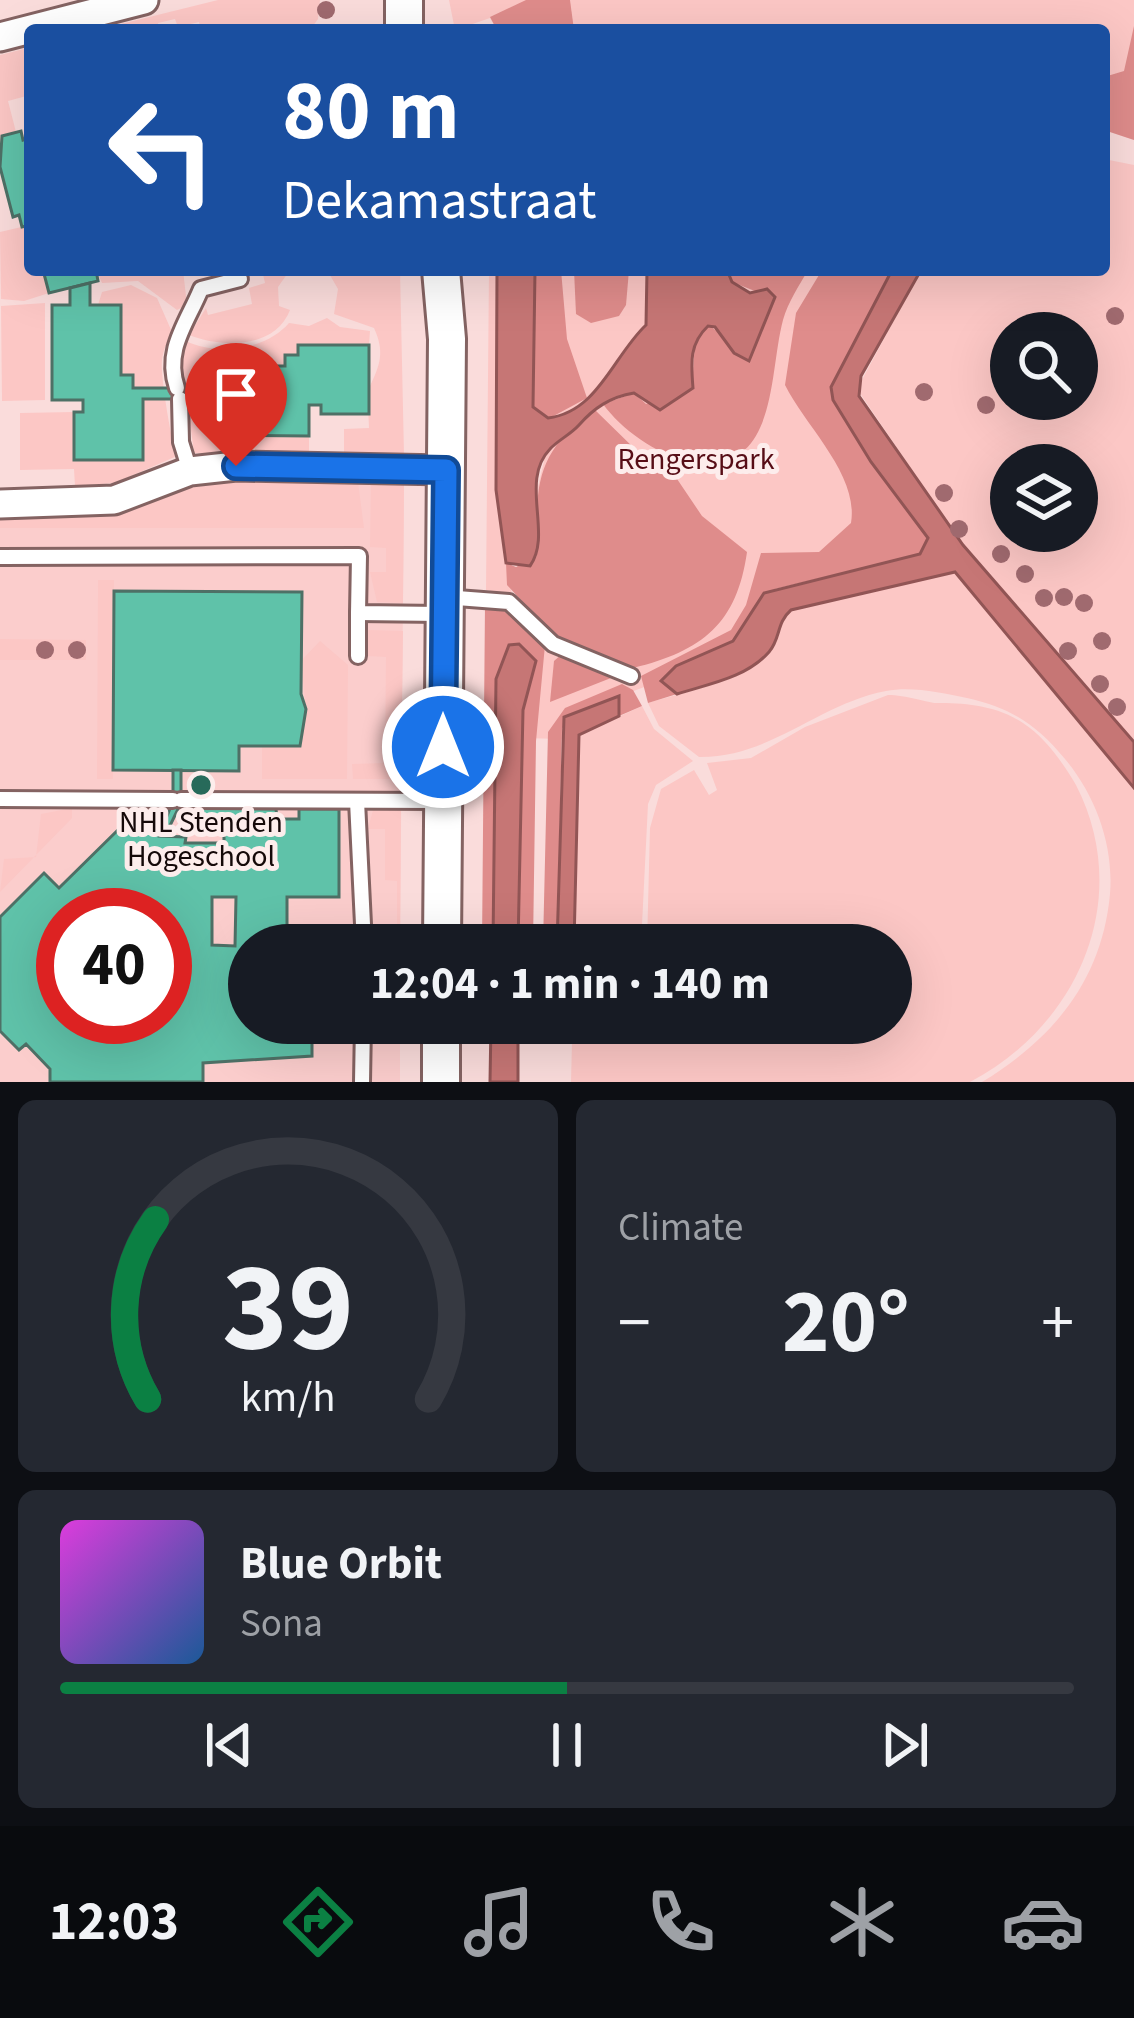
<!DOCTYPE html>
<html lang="en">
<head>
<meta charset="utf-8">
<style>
  :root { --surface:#171b24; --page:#242831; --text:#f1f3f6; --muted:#9ea1a6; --line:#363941; --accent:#0b8043 }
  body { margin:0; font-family:"Source Sans 3",sans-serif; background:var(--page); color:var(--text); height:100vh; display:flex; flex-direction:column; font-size:45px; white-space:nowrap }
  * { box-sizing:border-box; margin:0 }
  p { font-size:39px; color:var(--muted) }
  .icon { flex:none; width:66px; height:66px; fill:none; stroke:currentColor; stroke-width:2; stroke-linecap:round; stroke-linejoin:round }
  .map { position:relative; height:1082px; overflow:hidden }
  .side { display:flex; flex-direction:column; gap:18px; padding:18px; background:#0d0f14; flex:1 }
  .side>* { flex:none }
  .hud { position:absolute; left:24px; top:24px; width:1086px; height:252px; border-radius:12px; box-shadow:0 12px 48px #0002; background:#1a4fa0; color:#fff; overflow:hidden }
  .controls { position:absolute; left:990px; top:312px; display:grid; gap:24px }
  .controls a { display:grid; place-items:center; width:108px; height:108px; border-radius:50%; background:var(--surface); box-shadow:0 12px 48px #0002; font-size:60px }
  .speed { position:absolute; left:36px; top:888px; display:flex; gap:24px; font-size:60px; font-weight:700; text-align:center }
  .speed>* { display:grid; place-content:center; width:156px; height:156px; border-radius:50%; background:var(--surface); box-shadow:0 12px 48px #0002; line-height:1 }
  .speed .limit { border:18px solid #d22; background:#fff; color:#111 }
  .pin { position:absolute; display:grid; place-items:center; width:102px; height:102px; color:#fff; margin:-123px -51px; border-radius:50% 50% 50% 0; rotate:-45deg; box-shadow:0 0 12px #0007 }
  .pin .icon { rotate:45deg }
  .me { position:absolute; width:132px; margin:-66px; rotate:0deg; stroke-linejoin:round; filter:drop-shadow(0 0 9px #0008) }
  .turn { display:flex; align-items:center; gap:42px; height:252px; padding:0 60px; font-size:54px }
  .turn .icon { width:156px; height:156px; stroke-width:2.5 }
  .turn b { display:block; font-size:84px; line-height:102px }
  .big { font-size:90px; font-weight:700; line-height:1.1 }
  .side .card { flex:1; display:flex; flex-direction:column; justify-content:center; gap:18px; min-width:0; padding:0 42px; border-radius:18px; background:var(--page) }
  .side .dial { align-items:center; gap:0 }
  .dial svg { height:312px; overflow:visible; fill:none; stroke:var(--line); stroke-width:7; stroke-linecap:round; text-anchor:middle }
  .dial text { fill:var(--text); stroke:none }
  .song { display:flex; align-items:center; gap:36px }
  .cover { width:144px; height:144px; border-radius:18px; background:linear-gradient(135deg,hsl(300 70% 55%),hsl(210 70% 35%)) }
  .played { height:12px; border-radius:6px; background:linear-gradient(90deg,var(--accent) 50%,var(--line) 50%) }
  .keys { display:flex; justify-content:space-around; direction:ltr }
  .heat { display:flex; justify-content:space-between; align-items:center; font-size:66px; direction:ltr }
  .side .tiles { flex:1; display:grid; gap:18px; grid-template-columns:1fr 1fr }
  .card:last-child { grid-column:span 2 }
  .trip { position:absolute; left:228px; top:924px; width:684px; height:120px; border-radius:60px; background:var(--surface); box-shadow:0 12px 48px #0002; font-weight:700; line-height:120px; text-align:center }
  .menu { display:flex; height:192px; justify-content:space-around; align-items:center; background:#090b0e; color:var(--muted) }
  .menu .icon { width:84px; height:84px }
  .menu .active { color:var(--accent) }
  .menu b { font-size:54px; color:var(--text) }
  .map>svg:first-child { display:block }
  .built { fill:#fbcdcc; fill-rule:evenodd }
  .green { fill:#fcc7c5; fill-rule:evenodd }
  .forest { fill:#df8c8b }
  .water { fill:#c67675; stroke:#915555; stroke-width:3 }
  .building { fill:#5fc2a9; stroke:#4e7066; stroke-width:3; fill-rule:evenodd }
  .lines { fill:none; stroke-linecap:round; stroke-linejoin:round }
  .lane-casing { stroke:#846362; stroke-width:20 }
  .street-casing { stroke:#846362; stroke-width:33 }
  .secondary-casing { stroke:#846362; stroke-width:42 }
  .lane { stroke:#fff; stroke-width:14 }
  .street { stroke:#fff; stroke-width:27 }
  .secondary { stroke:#fff; stroke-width:36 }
  .tree { fill:#a06a6f }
  .route-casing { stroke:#114b97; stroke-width:30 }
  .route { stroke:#1a73e8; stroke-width:21 }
  .poi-dot { fill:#276a5a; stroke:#fdedec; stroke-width:4.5 }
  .labels { text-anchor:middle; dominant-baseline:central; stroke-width:10; stroke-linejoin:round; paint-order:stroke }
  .park-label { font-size:30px; fill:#570d16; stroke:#fdedec }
  .poi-label { font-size:30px; fill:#150909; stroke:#fdedec }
</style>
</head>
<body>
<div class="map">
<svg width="1134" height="1082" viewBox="0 0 1134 1082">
  <rect width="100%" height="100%" fill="#fadcdb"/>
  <!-- built -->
  <path class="built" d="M236 480 404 483 400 945H249V1023H400V1082H0V515ZM63 915H165V1017H63Z"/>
  <!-- green -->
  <g class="green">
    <path d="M218 0H320L318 19 310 30H201L199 22 178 27 175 19 158 23 159 30H118L117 25Z"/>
    <path d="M449 0H1134V140L1104 130V30H497L490 18 455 30Z"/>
    <path d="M28 48 30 95 8 101 16 132 3 136 0 146V55Z"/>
    <path d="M1104 159 1134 165V742L963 545 857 389 921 270H1104ZM1011 333H1077V399H1011ZM1011 465H1077V531H1011Z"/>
    <path d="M30 225V270H43L49 293 24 301 1 299 0 232Z"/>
    <path d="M96 270H183L187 305 177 310 138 281 102 283Z"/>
    <path d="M262 270H290L278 287 279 306 290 310C275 349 222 348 189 335L206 308 208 315 252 304 249 288 265 283Z"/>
    <path d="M327 270H400L404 455 344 454V429L369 428C369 416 366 397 370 386 380 365 385 352 374 328L334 314 338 289Z"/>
    <path d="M489 270H497L496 490 512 595 486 590Z"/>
    <path d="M535 270H892L835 372 928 538 745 628 661 681 570 714 562 739 522 738 536 661 519 644V567L544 461Z"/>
    <path d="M131 285 157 298 172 332C168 341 163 350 162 360 160 374 172 446 177 456L115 483 75 486 74 469 20 470V413L74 412 75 460 143 388H133L121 375V305H98L102 292Z"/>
    <path d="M45 303V400L2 401 1 306Z"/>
    <path d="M327 318 340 327 370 331 369 345H299L298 355H285V366L215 367V435L309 436V454L194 453 182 361 186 341C217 356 266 350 289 323L309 326Z"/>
    <path d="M215 480 358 482 364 528H0V515Z"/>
    <path d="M371 482 404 483 403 603 377 602 370 572H386V548L370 547Z"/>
    <path d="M955 572 1134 788V1082H982C1054 1038 1102 980 1110 894 1114 846 1096 796 1065 759 1036 724 1011 708 967 698 942 693 912 686 886 691 818 704 770 758 699 757L659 726 648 703C695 688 771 679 778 621L791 610Z"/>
    <path d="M98 580H114L113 779H97Z"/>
    <path d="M368 630 403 631 401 779H353L352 764 385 763 386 657 368 656Z"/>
    <path d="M0 639 86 640V660H0Z"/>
    <path d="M320 641 348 665 347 779H262V746H300L306 709 301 661Z"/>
    <path d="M888 695C905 695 930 703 936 703 964 703 996 705 1023 723 1045 737 1063 763 1076 785 1134 898 1079 1025 970 1082H571L572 1042 637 1039 658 1030 656 1024 644 1029V1023H891V945H647L650 828 661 789 694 770 709 795 717 790 707 763 751 758 805 727Z"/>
    <path d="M642 706 654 729 693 761 656 785 648 804 641 945H574L579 735Z"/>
    <path d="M72 808V818L0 892 4 859 36 857 41 814Z"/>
    <path d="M401 809 400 945H397V881L385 880V829H368L373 810Z"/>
  </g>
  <!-- forest -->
  <g class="forest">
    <path d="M526 0H570L574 30H497L490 17Z"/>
    <path d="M1134 26V140L1104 130V77L1124 71Z"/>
    <path d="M535 270H561L567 339 587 398 548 419 533 407Z"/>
    <path d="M574 270H629L626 305 619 316 591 323 576 314Z"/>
    <path d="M727 270H808C799 286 788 302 783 320 768 376 779 479 687 461 656 454 621 429 603 404L634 393 646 404 692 388 695 341 708 325 721 334 755 337 762 328 760 293 732 282Z"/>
    <path d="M822 270H892L831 387 833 400 871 462 928 538 920 554 775 589C750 606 753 626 732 642 711 657 684 668 662 680L677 694 648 703 641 676 731 630 746 605 761 553 819 552 851 523C859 475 806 427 785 385L796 313Z"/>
    <path d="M594 409 638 452 671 470 702 516 747 552C737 623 703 651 633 668L557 640 507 585 506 563 516 567 537 556C536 484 534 455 594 409Z"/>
    <path d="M485 604 509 610 545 645 536 741 533 945H518L523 710 536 661 496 679 493 945H482Z"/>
    <path d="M562 654 616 676 550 702 554 661Z"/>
    <path d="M622 684 633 690 642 706 619 716V698L562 728 557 945H543L548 732 565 708Z"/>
  </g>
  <!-- water -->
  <g class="water">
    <path d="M497 270H535L533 407 548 418C598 412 613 356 646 325L647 270H727L732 282 750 293 767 289 775 297 749 361 734 353 715 327 708 326C689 344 691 363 693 388L660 410 634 393C610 397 594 408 579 425 570 435 558 440 550 449 519 481 553 534 530 566L506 563 496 490Z"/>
    <path d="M892 270H921L861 376 859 396 963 545 1134 742V788L955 572 791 610C776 623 781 638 769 652 746 678 708 684 677 694L661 681 676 666 733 641 764 593 920 554 928 538 871 462 833 400 831 387Z"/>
    <path d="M519 644 536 661 523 710 518 945H493L496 679 509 645Z"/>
    <path d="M619 696V716L579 735 574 945H557L564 717Z"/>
    <path d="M491 1023H518V1082H490Z"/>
  </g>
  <!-- building -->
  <g class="building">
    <path d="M21 131 23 140 30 138V225L22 227 19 215 13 217 0 167 2 136Z"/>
    <path d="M43 270H96L98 281 49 293Z"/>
    <path d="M90 283V305H121V375H133V388H215L214 399H143V460H74V412H83V400H52V305H70V288Z"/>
    <path d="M298 345H369V414H321V405H309V436L214 435 215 366H285V355H298Z"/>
    <path d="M114 591 302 592 301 694 306 709 300 746H239V771L113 770Z"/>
    <path d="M173 770H181V803L165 836H159L173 801Z"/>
    <path d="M185 808 276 809 277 819H299V809H339V897H287V945H249V1023L330 1024 335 1035 312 1037V1056L203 1063V1082H50V1069L26 1044 19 1050 0 1031V917L44 873 59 888 123 825 159 826V836L186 837 185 843H224V824L184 823ZM212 897H236L235 946 212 945ZM63 915H165V1017H63Z"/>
  </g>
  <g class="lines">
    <defs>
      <g id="lane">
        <path d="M177 388C164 350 187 323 201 289L240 279"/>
        <path d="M180 399 181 442 190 471"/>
        <path d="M0 557 359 556 358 613 441 614"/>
        <path d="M444 597 509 602 553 644 631 676"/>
        <path d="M358 656V613"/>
        <path d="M0 799 173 800"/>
        <path d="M181 800 443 801"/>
        <path d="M357 801 364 945"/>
        <path d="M362 1082 363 1023"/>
      </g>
      <g id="street">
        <path d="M0 37 144 0"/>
        <path d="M0 504 114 500 190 471 236 466 445 470"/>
      </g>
      <g id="secondary">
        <path d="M404 30V0"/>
        <path d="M441 270 447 339 442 945"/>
        <path d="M441 1082V1023"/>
      </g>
    </defs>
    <!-- lane casing -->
    <use href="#lane" class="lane-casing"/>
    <!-- street casing -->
    <use href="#street" class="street-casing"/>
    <!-- secondary casing -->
    <use href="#secondary" class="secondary-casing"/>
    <!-- lane -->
    <use href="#lane" class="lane"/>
    <!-- street -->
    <use href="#street" class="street"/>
    <!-- secondary -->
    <use href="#secondary" class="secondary"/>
  </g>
  <!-- trees -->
  <g class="tree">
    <circle cx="326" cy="10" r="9"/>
    <circle cx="1115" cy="316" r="9"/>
    <circle cx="924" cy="392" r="9"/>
    <circle cx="986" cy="405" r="9"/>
    <circle cx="944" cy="493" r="9"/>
    <circle cx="959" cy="529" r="9"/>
    <circle cx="1001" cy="554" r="9"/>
    <circle cx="1025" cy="574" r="9"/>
    <circle cx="1064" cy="597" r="9"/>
    <circle cx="1044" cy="598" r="9"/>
    <circle cx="1084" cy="603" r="9"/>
    <circle cx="1102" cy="641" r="9"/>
    <circle cx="45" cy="650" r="9"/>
    <circle cx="77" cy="650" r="9"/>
    <circle cx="1068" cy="651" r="9"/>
    <circle cx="1100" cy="684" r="9"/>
    <circle cx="1117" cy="707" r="9"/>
  </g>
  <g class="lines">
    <defs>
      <path id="route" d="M236 466 446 470 443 747"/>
    </defs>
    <!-- route casing -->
    <use href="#route" class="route-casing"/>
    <!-- route -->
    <use href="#route" class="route"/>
  </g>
  <!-- markers -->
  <circle class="poi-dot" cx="201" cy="785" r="12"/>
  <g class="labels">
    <!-- park labels -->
    <g class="park-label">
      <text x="696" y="459">Rengerspark</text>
    </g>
    <!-- poi labels -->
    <g class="poi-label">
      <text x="201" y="822">NHL Stenden<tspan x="201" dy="34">Hogeschool</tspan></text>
    </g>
  </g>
</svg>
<div class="controls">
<a><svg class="icon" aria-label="search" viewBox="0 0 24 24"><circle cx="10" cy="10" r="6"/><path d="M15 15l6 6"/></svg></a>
<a><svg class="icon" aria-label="layers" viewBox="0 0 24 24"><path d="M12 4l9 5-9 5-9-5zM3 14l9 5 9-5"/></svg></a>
</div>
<div class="speed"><div class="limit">40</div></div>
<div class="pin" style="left:236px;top:466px;background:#d93025"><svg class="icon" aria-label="arrive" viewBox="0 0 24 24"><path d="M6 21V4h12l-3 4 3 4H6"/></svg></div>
<svg class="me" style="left:443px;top:747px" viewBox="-20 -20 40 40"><circle r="17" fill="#1a73e8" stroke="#fff" stroke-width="3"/><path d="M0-11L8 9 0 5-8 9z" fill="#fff"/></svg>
<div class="trip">12:04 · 1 min · 140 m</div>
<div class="hud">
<div class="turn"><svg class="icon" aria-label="left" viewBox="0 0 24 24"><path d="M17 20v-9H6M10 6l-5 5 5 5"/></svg><div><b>80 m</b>Dekamastraat</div></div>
</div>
</div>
<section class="side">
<div class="tiles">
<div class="card dial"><svg viewBox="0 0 100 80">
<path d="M14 69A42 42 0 1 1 86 69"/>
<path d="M14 69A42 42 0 0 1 16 23" stroke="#0b8043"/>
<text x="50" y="56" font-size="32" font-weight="700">39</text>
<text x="50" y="72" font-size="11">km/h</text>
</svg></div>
<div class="card"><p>Climate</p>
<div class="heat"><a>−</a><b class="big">20°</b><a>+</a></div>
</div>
<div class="card">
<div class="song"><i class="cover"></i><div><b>Blue Orbit</b><p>Sona</p></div></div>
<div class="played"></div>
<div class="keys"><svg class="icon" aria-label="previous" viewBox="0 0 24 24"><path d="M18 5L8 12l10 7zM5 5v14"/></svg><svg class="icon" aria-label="pause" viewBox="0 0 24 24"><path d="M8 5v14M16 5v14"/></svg><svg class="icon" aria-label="next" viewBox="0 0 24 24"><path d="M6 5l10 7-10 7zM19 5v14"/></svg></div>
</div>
</div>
</section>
<nav class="menu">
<b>12:03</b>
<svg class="icon active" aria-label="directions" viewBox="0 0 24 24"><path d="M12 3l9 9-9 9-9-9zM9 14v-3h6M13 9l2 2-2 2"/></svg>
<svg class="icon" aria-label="music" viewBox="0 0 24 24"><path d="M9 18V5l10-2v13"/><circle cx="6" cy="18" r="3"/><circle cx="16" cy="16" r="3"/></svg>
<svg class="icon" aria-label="phone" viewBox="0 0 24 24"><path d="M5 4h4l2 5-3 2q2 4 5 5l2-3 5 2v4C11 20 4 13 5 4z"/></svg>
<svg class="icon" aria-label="climate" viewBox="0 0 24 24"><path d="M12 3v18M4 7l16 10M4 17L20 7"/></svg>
<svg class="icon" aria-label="car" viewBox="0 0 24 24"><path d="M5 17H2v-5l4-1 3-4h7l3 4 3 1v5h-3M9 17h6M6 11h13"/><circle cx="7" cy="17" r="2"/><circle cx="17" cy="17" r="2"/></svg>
</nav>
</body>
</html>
